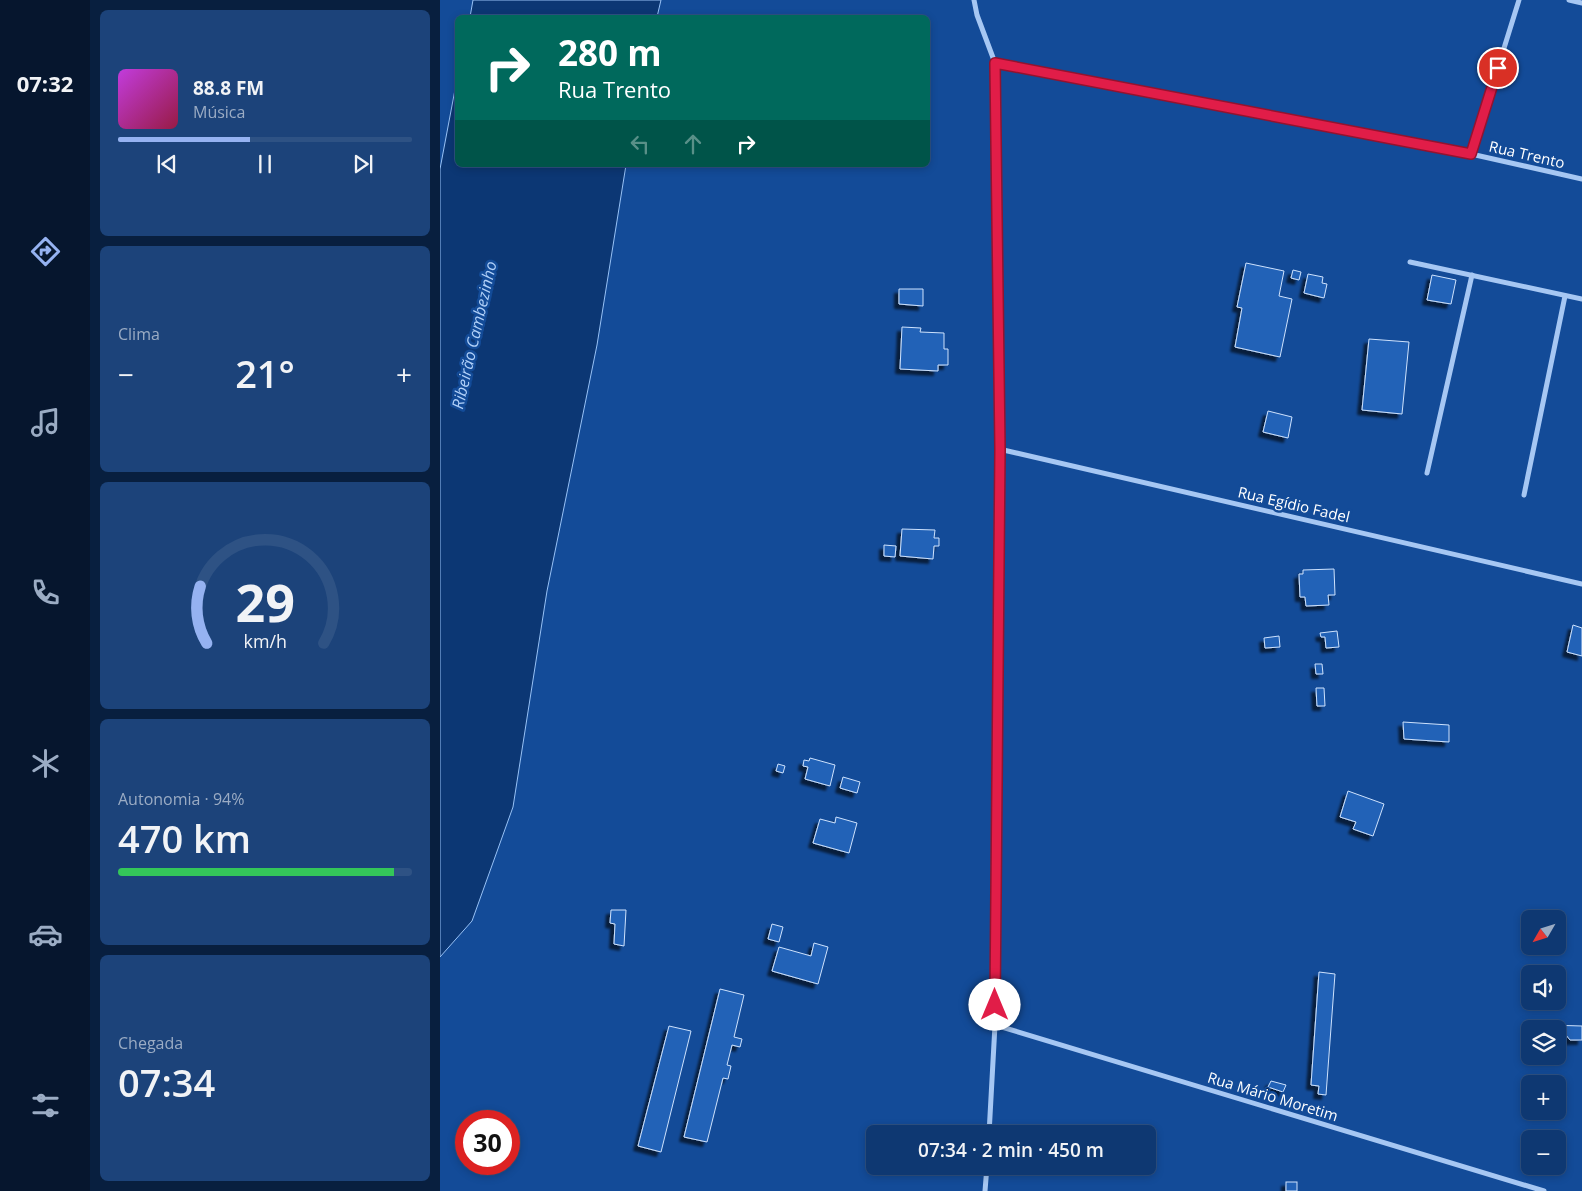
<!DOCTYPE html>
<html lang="pt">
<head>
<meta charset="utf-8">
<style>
  :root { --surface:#0e3872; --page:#1c437a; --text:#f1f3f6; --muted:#9bacc4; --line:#2e5284; --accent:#95b2f1 }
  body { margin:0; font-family:"Open Sans",sans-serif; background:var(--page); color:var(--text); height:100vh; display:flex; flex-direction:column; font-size:19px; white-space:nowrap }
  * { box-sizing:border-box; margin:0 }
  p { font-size:16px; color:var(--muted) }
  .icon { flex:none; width:28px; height:28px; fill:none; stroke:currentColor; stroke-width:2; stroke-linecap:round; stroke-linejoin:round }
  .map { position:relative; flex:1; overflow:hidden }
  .side { display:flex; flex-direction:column; gap:10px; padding:10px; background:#081f3f; width:350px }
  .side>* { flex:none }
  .guide { position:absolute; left:15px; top:15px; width:475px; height:152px; border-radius:8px; box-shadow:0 2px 8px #0003,0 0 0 1px var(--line); background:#00695c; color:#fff; overflow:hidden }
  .needle { width:32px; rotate:231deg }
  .tools { position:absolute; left:1081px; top:910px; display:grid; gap:10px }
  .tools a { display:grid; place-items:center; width:45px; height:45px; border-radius:8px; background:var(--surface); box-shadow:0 2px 8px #0003,0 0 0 1px var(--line); font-size:25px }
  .speed { position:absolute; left:15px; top:1110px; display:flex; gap:10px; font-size:25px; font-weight:700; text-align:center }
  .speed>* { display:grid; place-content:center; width:65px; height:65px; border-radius:50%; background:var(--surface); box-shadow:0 2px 8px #0003,0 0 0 1px var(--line); line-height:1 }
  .speed .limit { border:8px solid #d22; background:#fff; color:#111 }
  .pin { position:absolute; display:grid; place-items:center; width:42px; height:42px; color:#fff; margin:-21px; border:2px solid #fff; border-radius:50%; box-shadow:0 1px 5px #0007 }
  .me { position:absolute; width:55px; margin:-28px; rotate:0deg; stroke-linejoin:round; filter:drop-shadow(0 0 4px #0008) }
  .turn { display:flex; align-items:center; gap:18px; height:105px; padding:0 20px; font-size:22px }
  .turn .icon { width:65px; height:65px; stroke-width:2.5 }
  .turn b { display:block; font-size:35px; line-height:42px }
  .lanes { display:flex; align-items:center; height:48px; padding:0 20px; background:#0003; justify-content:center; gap:25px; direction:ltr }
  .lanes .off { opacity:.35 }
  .big { font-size:38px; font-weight:600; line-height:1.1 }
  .side .card { flex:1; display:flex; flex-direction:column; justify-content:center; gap:8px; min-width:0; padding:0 18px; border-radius:8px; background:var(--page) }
  .side .dial { align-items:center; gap:0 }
  .dial svg { height:130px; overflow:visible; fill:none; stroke:var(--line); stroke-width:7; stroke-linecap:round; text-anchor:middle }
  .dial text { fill:var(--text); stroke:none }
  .song { display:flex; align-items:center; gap:15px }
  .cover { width:60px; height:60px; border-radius:8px; background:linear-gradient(135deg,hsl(290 70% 55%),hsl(340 70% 35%)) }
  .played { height:5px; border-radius:2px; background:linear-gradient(90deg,var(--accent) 45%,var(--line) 45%) }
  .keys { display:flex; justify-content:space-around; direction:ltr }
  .heat { display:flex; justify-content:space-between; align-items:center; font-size:28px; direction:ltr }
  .charge { height:8px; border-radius:4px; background:linear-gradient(90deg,#34c759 94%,var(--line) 0) }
  .trip { position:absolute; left:426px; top:1125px; width:290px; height:50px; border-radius:8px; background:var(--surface); box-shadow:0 2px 8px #0003,0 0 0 1px var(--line); font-weight:600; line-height:50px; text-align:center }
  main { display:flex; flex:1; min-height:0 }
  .menu { display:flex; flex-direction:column; width:90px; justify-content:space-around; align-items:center; background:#06162e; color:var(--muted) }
  .menu .icon { width:35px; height:35px }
  .menu .selected { color:var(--accent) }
  .menu b { font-size:22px; color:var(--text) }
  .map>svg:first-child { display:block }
  .water { fill:#0c3774; stroke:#98c2f6 }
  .building { fill:#2262b7; stroke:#cee2fd; filter:url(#shadow) }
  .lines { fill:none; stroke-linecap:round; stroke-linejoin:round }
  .minor { stroke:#a6c7f3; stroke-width:5 }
  .route-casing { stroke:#92132f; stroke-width:12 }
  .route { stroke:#e11d48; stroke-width:9 }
  .labels { text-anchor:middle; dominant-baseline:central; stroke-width:5; stroke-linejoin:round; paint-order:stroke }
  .street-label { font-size:15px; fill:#fff; stroke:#134b98 }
  .water-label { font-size:16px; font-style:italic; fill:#b2d1f9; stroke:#134b98 }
</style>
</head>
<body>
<main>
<nav class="menu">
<b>07:32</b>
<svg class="icon selected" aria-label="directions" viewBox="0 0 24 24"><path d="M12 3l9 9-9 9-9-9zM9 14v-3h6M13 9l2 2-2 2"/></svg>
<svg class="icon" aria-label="music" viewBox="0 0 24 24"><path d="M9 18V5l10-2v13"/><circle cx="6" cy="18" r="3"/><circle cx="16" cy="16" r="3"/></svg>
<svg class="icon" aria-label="phone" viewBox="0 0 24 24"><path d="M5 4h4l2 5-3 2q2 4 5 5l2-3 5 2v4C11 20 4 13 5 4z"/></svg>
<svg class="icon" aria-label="climate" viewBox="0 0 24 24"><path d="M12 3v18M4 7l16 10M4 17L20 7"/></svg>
<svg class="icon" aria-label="car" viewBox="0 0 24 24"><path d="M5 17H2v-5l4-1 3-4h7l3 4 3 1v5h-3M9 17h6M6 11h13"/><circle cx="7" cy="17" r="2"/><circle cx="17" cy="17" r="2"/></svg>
<svg class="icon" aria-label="filters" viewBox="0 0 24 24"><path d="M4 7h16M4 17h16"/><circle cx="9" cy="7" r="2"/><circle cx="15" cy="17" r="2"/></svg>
</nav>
<section class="side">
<div class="card">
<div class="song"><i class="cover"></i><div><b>88.8 FM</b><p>Música</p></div></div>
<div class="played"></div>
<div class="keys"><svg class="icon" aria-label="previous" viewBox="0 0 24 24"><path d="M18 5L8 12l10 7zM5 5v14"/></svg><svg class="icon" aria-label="pause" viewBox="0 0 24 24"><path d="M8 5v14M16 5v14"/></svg><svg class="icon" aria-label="next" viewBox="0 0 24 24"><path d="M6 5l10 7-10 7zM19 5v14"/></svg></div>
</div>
<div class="card"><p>Clima</p>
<div class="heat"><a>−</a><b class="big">21°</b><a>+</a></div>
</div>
<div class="card dial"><svg viewBox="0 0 100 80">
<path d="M14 69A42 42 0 1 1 86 69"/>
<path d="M14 69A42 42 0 0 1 10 34" stroke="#95b2f1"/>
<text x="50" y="56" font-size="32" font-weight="700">29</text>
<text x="50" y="72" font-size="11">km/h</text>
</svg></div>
<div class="card"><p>Autonomia · 94%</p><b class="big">470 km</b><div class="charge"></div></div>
<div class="card"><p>Chegada</p><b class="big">07:34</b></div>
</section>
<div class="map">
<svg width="1142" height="1191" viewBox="0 0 1142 1191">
  <defs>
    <filter id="shadow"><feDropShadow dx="-4.5" dy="4.5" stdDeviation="1" flood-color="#0009"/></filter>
  </defs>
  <rect width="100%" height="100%" fill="#134b98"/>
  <!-- water -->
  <g class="water">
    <path d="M33 0H221L217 17H30Z"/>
    <path d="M17 79 18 165H186L157 345 107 591 73 807 32 921 0 957V169Z"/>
  </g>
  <!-- building -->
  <g class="building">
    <path d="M806 263 844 271 839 296 852 299 840 357 795 347 802 308 797 307Z"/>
    <path d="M853 270 861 272 859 280 851 278Z"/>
    <path d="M868 274 883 277 882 283 887 284 884 298 864 293Z"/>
    <path d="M992 275 1016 280 1011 304 987 300Z"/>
    <path d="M459 289H483V306L459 304Z"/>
    <path d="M462 327 481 328 480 332 504 333V349H508V365H498V371L460 369Z"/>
    <path d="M929 339 969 342 962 414 922 410Z"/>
    <path d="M828 411 852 417 848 438 823 432Z"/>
    <path d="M462 529 495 530 494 538H499V546H494L493 559 460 556Z"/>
    <path d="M444 545 456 546 455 557 444 556Z"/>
    <path d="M894 569 895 595H888L889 605 866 606 865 597H860L859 574H863V570Z"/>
    <path d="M1133 625 1142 628V656L1127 652Z"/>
    <path d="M897 631 899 647 886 648 885 637H881L880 633Z"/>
    <path d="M839 636 840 647 825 648 824 638Z"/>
    <path d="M875 664H882L883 674H876Z"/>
    <path d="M876 688H884L885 706H877Z"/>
    <path d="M963 722 1009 725V742L964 739Z"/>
    <path d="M370 758 395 765 390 786 365 779 368 767 363 766 364 760 369 761Z"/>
    <path d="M338 764 345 766 343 773 336 771Z"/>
    <path d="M403 777 420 782 417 793 400 788Z"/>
    <path d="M908 791 944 804 933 836 913 829 916 822 900 817Z"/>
    <path d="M396 817 417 823 409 853 373 843 380 819 395 823Z"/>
    <path d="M171 910H186L184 946 174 944 175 924 170 923Z"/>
    <path d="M332 924 343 927 339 942 328 939Z"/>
    <path d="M374 943 388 947 378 984 332 971 339 947 371 956Z"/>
    <path d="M879 972 895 974 886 1095 878 1094 879 1086 871 1085Z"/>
    <path d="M280 989 304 995 294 1037 302 1039 300 1047 292 1045 287 1065 291 1066 288 1079 283 1078 267 1142 244 1137Z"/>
    <path d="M1108 1025 1142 1026V1040H1130L1126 1035H1118V1029H1108Z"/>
    <path d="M229 1026 251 1031 221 1152 198 1146Z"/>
    <path d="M831 1081 846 1085 843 1092 828 1087Z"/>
    <rect x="846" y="1182" width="11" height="9"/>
  </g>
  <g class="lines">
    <!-- minor -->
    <g class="minor">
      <path d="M534 0 537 15 555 63 559 449 555 1025 549 1134"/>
      <path d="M1129 0 1142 3"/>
      <path d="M555 63 1031 154 1142 179"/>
      <path d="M1031 154 1079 0"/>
      <path d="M970 262 1142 299"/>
      <path d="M559 449 1142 584"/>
      <path d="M987 473 1032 275"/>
      <path d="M1084 495 1125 296"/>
      <path d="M555 1025 1104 1191"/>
      <path d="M545 1191 547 1166"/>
    </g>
  </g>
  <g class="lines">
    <defs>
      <path id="route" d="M555 1005 560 449 555 63 1031 154 1058 68"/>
    </defs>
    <!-- route casing -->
    <use href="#route" class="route-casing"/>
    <!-- route -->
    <use href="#route" class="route"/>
  </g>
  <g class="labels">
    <!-- street labels -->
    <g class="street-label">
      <text transform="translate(1087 154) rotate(13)">Rua Trento</text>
      <text transform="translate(854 504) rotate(13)">Rua Egídio Fadel</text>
      <text transform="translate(833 1096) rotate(17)">Rua Mário Moretim</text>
    </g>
    <!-- water labels -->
    <g class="water-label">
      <text transform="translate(34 335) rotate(-77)">Ribeirão Cambezinho</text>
    </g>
  </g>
</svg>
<div class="tools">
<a><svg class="needle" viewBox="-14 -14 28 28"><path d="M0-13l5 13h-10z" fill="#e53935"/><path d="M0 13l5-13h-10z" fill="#9bacc4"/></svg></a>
<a><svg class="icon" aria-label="sound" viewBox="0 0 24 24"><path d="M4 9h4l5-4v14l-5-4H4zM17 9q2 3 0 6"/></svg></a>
<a><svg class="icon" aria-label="layers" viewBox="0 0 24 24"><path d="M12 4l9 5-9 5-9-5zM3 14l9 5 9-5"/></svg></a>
<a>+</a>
<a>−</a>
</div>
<div class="speed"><div class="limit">30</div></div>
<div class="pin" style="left:1058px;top:68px;background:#d93025"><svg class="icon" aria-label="arrive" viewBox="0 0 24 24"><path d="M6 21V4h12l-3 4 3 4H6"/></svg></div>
<svg class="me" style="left:555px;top:1005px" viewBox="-20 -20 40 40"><circle r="19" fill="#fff"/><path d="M0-13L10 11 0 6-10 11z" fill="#e11d48"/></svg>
<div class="trip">07:34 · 2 min · 450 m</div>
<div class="guide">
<div class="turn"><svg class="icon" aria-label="right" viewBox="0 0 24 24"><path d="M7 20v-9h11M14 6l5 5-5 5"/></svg><div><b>280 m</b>Rua Trento</div></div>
<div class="lanes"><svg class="icon off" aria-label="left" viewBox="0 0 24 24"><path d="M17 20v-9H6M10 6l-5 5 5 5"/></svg><svg class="icon off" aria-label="ahead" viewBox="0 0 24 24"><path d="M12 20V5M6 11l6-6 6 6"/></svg><svg class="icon" aria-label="right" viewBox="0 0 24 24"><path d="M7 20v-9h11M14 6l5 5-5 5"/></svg></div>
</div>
</div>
</main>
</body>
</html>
